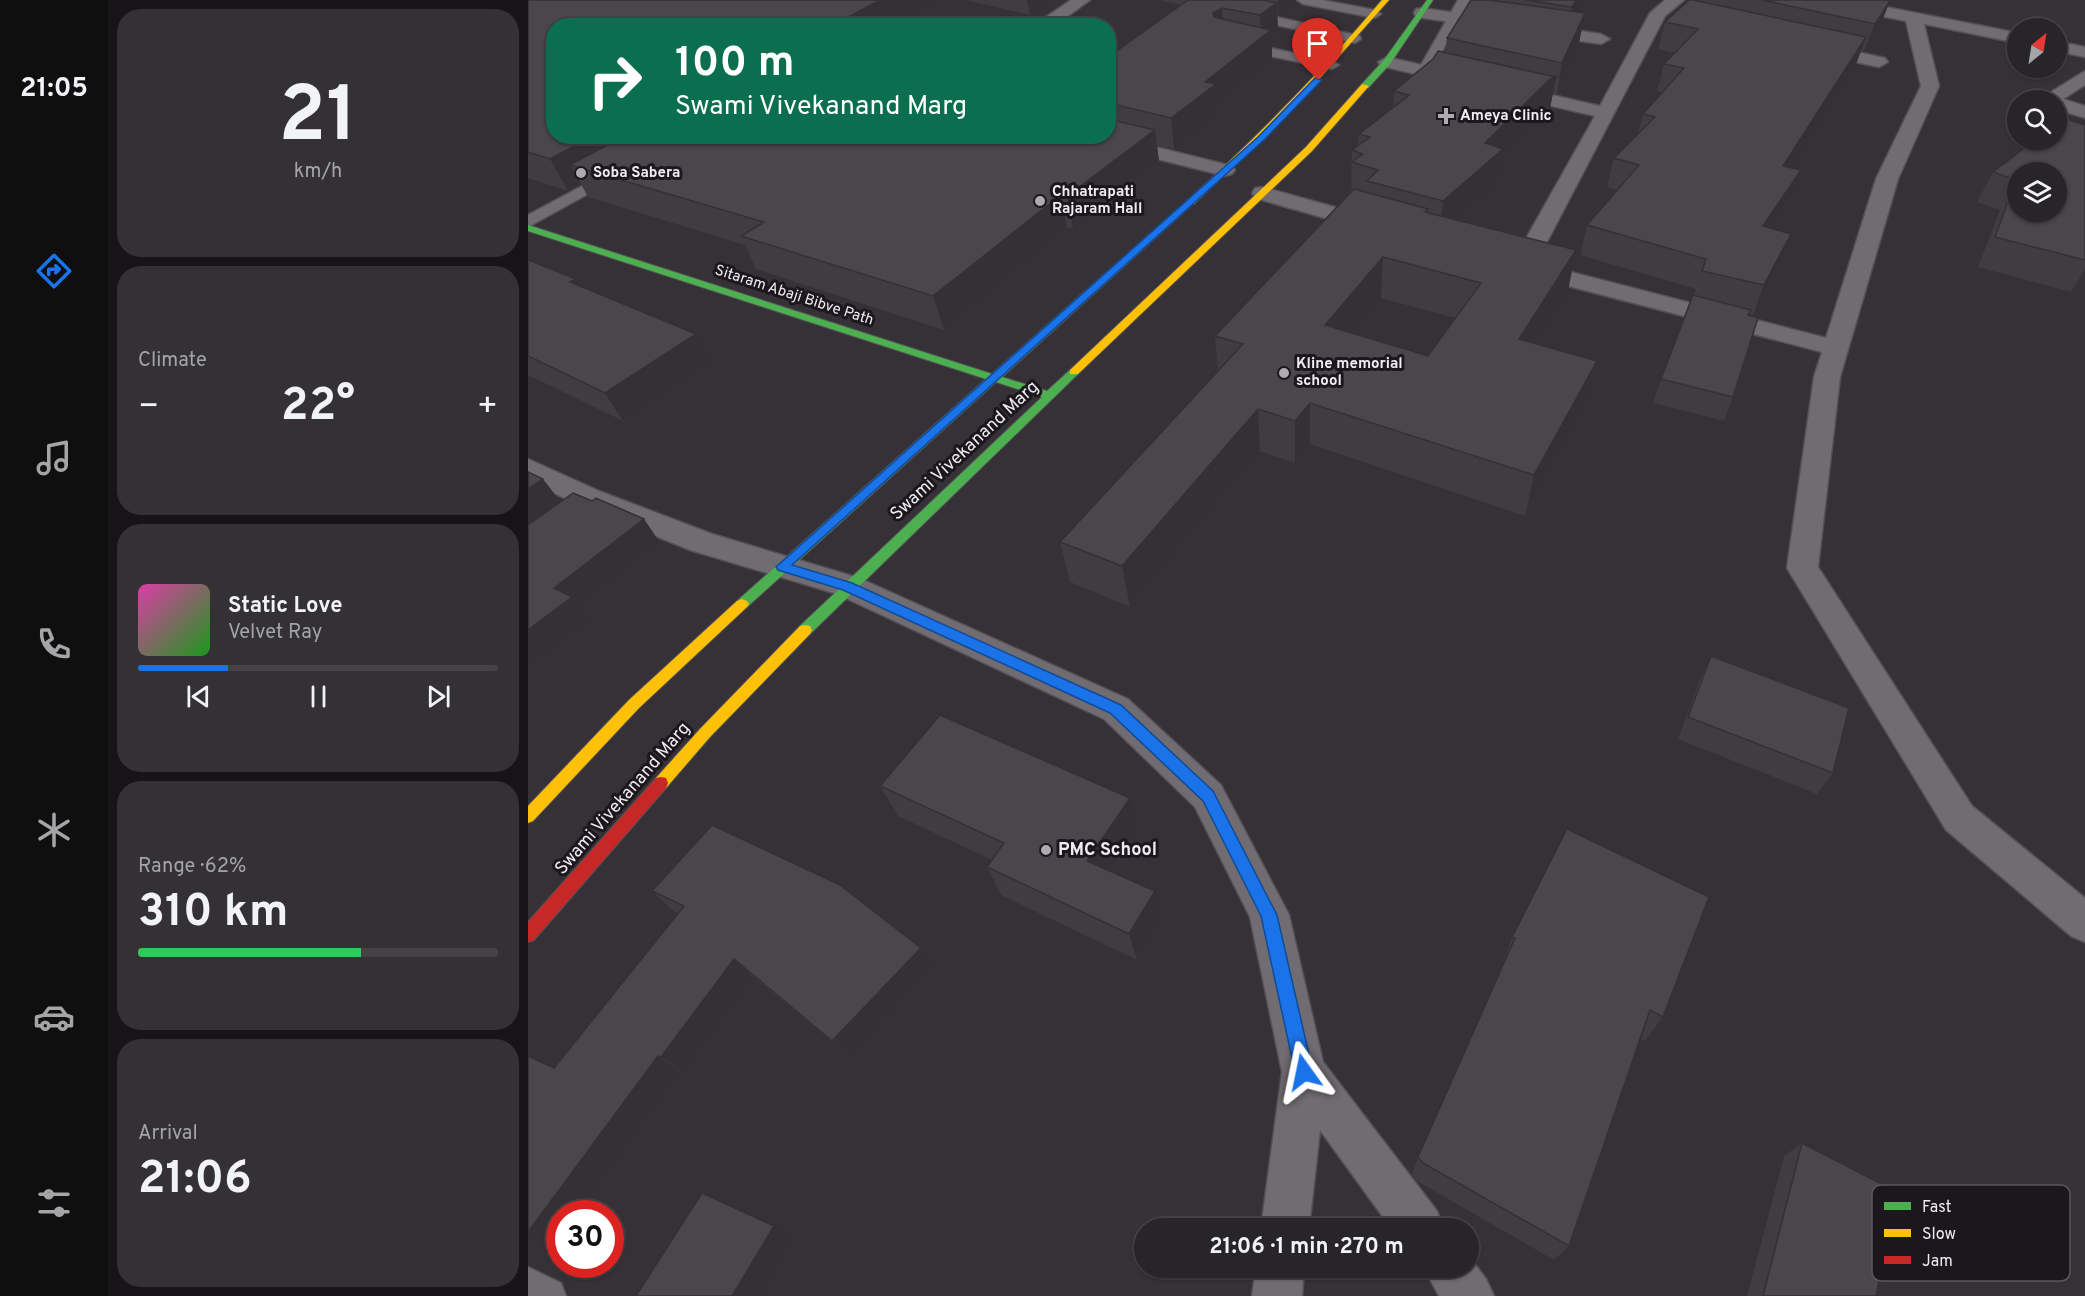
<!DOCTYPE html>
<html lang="en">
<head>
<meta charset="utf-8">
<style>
  :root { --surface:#282528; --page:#343134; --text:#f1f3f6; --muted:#a5a5a8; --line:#444245; --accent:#1a73e8 }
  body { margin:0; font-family:Overpass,sans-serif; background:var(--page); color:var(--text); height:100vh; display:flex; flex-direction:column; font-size:22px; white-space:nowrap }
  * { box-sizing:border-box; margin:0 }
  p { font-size:20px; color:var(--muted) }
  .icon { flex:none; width:33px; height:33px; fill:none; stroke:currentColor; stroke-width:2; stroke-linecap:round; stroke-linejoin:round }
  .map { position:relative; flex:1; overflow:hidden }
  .side { display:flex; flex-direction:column; gap:9px; padding:9px; background:#161416; width:420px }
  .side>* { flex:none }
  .banner { position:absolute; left:18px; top:18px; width:570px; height:126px; border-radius:24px; box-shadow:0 2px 4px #0004,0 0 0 2px var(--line); background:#0b6e4f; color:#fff; overflow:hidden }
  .needle { width:39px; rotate:30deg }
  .fabs { position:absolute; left:1479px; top:18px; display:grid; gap:12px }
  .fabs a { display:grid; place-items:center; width:60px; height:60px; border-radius:50%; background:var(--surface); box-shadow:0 2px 4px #0004,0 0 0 2px var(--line); font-size:30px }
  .speed { position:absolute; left:18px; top:1200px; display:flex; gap:12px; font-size:30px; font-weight:700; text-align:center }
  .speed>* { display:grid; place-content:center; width:78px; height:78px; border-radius:50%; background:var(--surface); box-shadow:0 2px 4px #0004,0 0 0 2px var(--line); line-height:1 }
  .speed .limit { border:9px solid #d22; background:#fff; color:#111 }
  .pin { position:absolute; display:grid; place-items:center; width:51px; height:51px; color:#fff; margin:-62px -26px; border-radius:50% 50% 50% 0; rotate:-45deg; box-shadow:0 0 6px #0007 }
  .pin .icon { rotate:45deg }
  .me { position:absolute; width:66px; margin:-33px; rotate:348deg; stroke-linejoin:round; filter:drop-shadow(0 0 4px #0008) }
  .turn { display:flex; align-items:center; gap:21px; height:126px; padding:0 30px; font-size:27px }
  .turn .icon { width:78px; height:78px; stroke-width:2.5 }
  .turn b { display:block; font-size:42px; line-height:51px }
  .big { font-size:45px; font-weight:700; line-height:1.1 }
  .side .card { flex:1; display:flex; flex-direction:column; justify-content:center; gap:9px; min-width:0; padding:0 21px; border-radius:24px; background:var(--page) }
  .side .dial { align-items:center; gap:0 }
  .dial b { font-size:78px; line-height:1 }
  .song { display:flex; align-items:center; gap:18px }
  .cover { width:72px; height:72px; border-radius:9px; background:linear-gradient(135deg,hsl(320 70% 55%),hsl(120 70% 35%)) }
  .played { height:6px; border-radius:3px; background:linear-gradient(90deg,var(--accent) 25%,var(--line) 25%) }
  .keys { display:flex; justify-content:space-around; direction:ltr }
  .heat { display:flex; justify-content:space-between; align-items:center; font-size:33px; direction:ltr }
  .charge { height:9px; border-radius:4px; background:linear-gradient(90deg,#34c759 62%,var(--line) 0) }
  .trip { position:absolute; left:606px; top:1218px; width:345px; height:60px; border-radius:30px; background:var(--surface); box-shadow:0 2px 4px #0004,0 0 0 2px var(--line); font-weight:700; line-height:60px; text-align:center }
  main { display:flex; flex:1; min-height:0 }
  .tabs { display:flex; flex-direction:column; width:108px; justify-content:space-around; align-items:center; background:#100f10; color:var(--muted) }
  .tabs .icon { width:42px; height:42px }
  .tabs .selected { color:var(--accent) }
  .tabs b { font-size:27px; color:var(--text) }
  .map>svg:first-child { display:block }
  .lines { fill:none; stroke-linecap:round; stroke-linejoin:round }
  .lane-casing { stroke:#535055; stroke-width:3 }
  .street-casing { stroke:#535055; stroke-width:3 }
  .fast-casing { stroke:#535055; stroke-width:2 }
  .slow-casing { stroke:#535055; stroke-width:2 }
  .jam-casing { stroke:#535055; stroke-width:2 }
  .lane { fill:#706c71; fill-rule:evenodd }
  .street { fill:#706c71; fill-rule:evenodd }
  .fast { fill:#4caf50; fill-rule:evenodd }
  .slow { fill:#ffc107; fill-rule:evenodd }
  .jam { fill:#c62828; fill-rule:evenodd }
  .wall { fill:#403c40; fill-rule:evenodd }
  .shaded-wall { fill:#343134 }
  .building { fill:#4a464b; stroke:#343134; stroke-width:1.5; fill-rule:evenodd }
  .route { fill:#1a73e8; stroke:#114b97; stroke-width:1.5 }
  .poi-dot { fill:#afaab1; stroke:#1b171d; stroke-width:2 }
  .labels { text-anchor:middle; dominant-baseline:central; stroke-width:6; stroke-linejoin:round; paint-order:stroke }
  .far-poi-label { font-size:15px; font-weight:bold; fill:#f1ebf3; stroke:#1b171d; text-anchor:start }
  .far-street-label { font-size:15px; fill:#f1ebf3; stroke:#1b171d }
  .street-label { font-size:18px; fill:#f1ebf3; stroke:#1b171d }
  .poi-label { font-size:18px; font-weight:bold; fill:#f1ebf3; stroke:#1b171d; text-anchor:start }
  .key { fill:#1b171d; stroke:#5b575d; stroke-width:1.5 }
  .key-label { font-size:16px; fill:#f1ebf3 }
</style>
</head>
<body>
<main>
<nav class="tabs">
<b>21:05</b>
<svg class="icon selected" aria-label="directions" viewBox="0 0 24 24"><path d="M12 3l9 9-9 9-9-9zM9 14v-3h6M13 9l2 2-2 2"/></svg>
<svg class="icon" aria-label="music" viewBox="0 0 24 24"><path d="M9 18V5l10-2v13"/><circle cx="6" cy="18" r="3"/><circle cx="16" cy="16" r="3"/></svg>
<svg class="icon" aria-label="phone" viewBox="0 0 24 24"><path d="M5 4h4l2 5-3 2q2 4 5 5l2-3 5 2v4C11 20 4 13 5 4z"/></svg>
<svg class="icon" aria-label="climate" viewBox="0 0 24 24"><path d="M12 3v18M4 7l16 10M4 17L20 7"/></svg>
<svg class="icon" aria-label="car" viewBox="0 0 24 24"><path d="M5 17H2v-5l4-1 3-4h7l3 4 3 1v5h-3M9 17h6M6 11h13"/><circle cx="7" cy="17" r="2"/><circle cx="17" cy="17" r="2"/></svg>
<svg class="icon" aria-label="filters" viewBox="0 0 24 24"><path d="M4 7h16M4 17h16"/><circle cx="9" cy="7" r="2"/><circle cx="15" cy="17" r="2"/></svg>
</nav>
<section class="side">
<div class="card dial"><b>21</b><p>km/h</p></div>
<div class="card"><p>Climate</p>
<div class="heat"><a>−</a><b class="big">22°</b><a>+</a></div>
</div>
<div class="card">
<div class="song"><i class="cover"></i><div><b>Static Love</b><p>Velvet Ray</p></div></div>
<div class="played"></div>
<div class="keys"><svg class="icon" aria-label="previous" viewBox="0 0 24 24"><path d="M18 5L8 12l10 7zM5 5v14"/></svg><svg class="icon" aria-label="pause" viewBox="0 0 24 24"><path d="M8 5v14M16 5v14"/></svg><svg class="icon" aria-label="next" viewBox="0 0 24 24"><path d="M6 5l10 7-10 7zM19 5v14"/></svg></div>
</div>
<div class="card"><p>Range · 62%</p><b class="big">310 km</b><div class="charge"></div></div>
<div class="card"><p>Arrival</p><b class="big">21:06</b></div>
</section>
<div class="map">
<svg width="1557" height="1296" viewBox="0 0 1557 1296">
  <rect width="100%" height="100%" fill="#353136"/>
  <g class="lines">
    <defs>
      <g id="lane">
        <path d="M769 0H794L847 10 853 14 847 18 775 4Z"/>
        <path d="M930 0H942L903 72 896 76 891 75 889 72Z"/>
        <path d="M718 10 832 36 833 39 827 43 714 17 712 14Z"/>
        <path d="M713 42 804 61 811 65 804 69 708 49V43Z"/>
        <path d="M84 170 89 172 92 175 89 178 0 227V215Z"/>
        <path d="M0 1267 33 1283 38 1296H0Z"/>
      </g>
      <g id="street">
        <path d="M543 0H562L526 26H505Z"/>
        <path d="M1137 0H1156L1137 16 1008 263 1298 338 1348 179 1393 86 1378 21 1296 5 1288 0H1322L1490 33V43L1396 24 1411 86 1370 179 1312 377 1290 567 1444 806 1557 898V942L1543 936 1418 830 1259 568 1286 377 1294 352 986 272 982 267 1067 116 853 66 850 62 859 57 1072 106 1122 13Z"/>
        <path d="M894 8 1073 34 1082 39 1073 44 888 17 886 13 888 9Z"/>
        <path d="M1528 41 1557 47V57L1528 51Z"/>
        <path d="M1287 43 1357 58 1360 62 1351 67 1281 52 1278 48Z"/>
        <path d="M1557 71V85L1535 99 1557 106V118L1528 109V100H1510Z"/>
        <path d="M580 135 704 166 707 170 704 174 697 176 554 140 551 136Z"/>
        <path d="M735 187 853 220 856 225 853 230 845 232 727 198 724 193 727 188Z"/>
        <path d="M0 459 71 491 184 534 331 578 600 699 693 785 761 915 795 1062 909 1211 916 1228H863L792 1130 781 1228H733L754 1072 722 917 667 807 576 719 309 594 162 550 51 505 0 481Z"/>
        <path d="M940 1255 958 1279 966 1296H911L896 1268H940Z"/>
        <path d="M728 1268H776L774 1296H724Z"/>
      </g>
      <g id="fast">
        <path d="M899 0H905L862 64 840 88H834V84L856 60Z"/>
        <path d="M660 200 667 202 474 377 519 391 542 370H550V374L282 634H272L270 630 272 626 514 397 468 382 219 607H209L207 604 209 601 458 379 0 231V225L464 374Z"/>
      </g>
      <g id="slow">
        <path d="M854 0H861L767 106 666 204H660V200C729 137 794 71 854 0Z"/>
        <path d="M834 84 841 86 784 151 550 374H542V370L778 147Z"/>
        <path d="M214 599 219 601 221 604 219 607 111 708 5 821 0 823V806L101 700 209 601Z"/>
        <path d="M277 625 282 626 284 630 282 634 182 737 138 788 133 789 128 788 126 783 128 778 172 729 272 626Z"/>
      </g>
      <path id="jam" d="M133 777 138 778 140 783 138 788 6 940 0 942V922L128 778Z"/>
    </defs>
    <!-- lane casing -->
    <use href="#lane" class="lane-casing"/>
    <!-- street casing -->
    <use href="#street" class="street-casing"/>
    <!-- fast casing -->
    <use href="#fast" class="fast-casing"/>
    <!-- slow casing -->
    <use href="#slow" class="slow-casing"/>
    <!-- jam casing -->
    <use href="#jam" class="jam-casing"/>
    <!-- lane -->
    <use href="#lane" class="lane"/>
    <!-- street -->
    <use href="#street" class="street"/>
    <!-- fast -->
    <use href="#fast" class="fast"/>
    <!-- slow -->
    <use href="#slow" class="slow"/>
    <!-- jam -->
    <use href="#jam" class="jam"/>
  </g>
  <!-- wall -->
  <g class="wall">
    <path d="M0 0H413L367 26 26 136H580V54L583 55 654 5 631 0H768V2L749 15 750 32 744 37V59L689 105 690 115 646 149 629 145 631 162 545 229 539 227 416 330 228 269 217 245 60 197 53 184 40 191 0 178Z"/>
    <path d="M437 0H528L502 15Z"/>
    <path d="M943 0H1056L1049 12 1051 43 1029 94 1025 93 1022 108 1017 110 974 154 970 181 928 219 1040 291 1006 343 1069 361 1058 402 997 516 782 444 767 463 732 451 602 607 542 582 532 542 690 372 687 336 823 191 824 183H823L824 150 830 145 831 134 865 108 866 91 917 52 919 38ZM853 298 927 318 900 356 824 333Z"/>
    <path d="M1171 0H1358L1362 1 1351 28 1336 51H1333L1328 64 1262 167V199L1242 229 1252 264 1225 315 1222 314 1221 316 1205 397 1196 421 1125 403 1133 379 1168 289 1052 255 1059 225 1089 190 1079 187 1086 158 1110 134 1115 114 1134 93 1129 91 1136 64 1147 53 1130 49 1137 22 1171 1Z"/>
    <path d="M1557 125V269L1543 292 1450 267 1472 210 1449 202 1465 172Z"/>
    <path d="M0 260 48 279 52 287 183 363 95 421 0 375Z"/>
    <path d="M1183 656 1305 773 1289 794 1150 739 1172 679Z"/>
    <path d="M352 786 609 827 581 870 633 919 609 960 473 895 459 867 464 860 370 816Z"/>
    <path d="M124 891 393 948 406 966 321 1056 225 977 156 1073 152 1071 50 1214H32L28 1245 0 1236V1056L26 1068 150 913 144 910Z"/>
    <path d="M984 937 1135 1017 1117 1041 1112 1038 1041 1246 1026 1260 889 1181 884 1175 890 1157 976 964 975 963Z"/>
    <path d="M1274 1143 1348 1296H1219L1256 1156Z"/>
  </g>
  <!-- shaded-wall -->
  <g class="shaded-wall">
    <path d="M352 0H413L367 26H304Z"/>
    <path d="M499 0H528L502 15Z"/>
    <path d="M750 0H768V2L750 15Z"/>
    <path d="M1048 0H1056L1041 27 1044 7Z"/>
    <path d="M1362 1 1351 28 1336 51 1347 24Z"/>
    <path d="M749 3 750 32 744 37V59L689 105 690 115 646 149 643 118 677 82 733 38 732 15Z"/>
    <path d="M694 8 695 37 687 42 685 13Z"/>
    <path d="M1057 13 1051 43 1029 94 1034 63Z"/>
    <path d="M1338 37 1328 64 1245 195 1255 166Z"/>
    <path d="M1028 77 1022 108 1017 110 974 154 970 181 912 234 915 201 957 143 1022 79Z"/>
    <path d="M627 130 631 162 545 229 539 196Z"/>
    <path d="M66 136H124L42 165 53 184 40 191 22 159Z"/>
    <path d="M179 136H233L190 162Z"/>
    <path d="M1273 170 1262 199 1224 256 1235 226Z"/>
    <path d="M533 195 539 227 416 330 405 296Z"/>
    <path d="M1263 234 1252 264 1225 315 1236 285Z"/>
    <path d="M1048 250 1040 291 983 380 991 339Z"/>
    <path d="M855 257 853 298 797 366V325Z"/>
    <path d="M48 279 64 307 42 282Z"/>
    <path d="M168 334 183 363 95 421 77 393Z"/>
    <path d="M1069 361 1058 402 997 516 1006 475Z"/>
    <path d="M782 403V444L767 463V421Z"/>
    <path d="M730 409 732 451 602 607 594 566Z"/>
    <path d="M15 479 32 501 0 524V489Z"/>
    <path d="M116 519 131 541 50 605 61 619 5 663 0 657V630L26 588Z"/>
    <path d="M602 798 609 827 569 889 559 861Z"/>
    <path d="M627 891 633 919 609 960 601 934Z"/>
    <path d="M393 948 406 966 321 1056 304 1041Z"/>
    <path d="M206 959 225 977 156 1073 133 1057Z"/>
    <path d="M130 1056 152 1071 50 1214H32V1239L28 1245 0 1236V1232Z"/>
    <path d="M246 1226 266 1236 232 1296H204Z"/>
  </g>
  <!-- building -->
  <g class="building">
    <path d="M0 0H352L304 26H26V136H66L22 159 0 152Z"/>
    <path d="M660 0H735L749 3 732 15 694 8 685 13 686 17 743 30 677 82 688 84 643 118 580 103V54L583 55Z"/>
    <path d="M943 0H960L1057 13 1034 63 919 38Z"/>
    <path d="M998 0H1048L1044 7Z"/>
    <path d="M1161 0H1165L1338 37 1255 166 1273 170 1235 226 1263 234 1236 285 1174 271 1178 259 1059 225 1111 165 1086 158 1127 117 1115 114 1156 68 1136 64 1170 29 1137 22Z"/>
    <path d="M1234 0H1358L1362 1 1347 24Z"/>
    <path d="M910 51 1028 77 1022 79 957 143 975 149 915 201 839 181 850 170 824 162 835 154 824 150 842 137 831 134 881 95 866 91 905 59Z"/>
    <path d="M1536 118 1557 125V260L1467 237 1488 180 1465 172 1507 140H1528V123ZM1490 172H1528V212H1490Z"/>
    <path d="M580 119 627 130 539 196 533 195 405 296 213 236 236 222 42 165 96 136H150L177 144 192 136H580Z"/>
    <path d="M826 189 900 209 897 212 1048 250 991 339 1069 361 1006 475 782 403 767 421 730 409 594 566 532 542 715 344 687 336ZM855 257 953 283 900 356 797 325Z"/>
    <path d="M0 260 48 279 42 282 168 334 77 393 0 356Z"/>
    <path d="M1165 295 1223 310 1220 315 1230 318 1205 397 1133 379Z"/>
    <path d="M0 472 15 479 0 489Z"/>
    <path d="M45 493 64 501 68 498 116 519 26 588 44 597 0 630V525Z"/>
    <path d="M1183 656 1321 708 1305 773 1160 717Z"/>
    <path d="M412 715 602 798 559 861 627 891 601 934 459 867 476 843 352 786Z"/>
    <path d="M184 825 312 885 393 948 304 1041 206 959 133 1057 130 1056 0 1232V1056L26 1068 156 906 124 891Z"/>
    <path d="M1039 829 1181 897 1135 1017 1122 1010 1041 1246 895 1163 890 1157 987 938 984 937Z"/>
    <path d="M1274 1143 1369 1192 1348 1296H1235Z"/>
    <path d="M174 1193 246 1226 204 1296H108Z"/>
  </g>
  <!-- route -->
  <path class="route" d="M787 78 794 80 736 140 264 565 324 583 593 705 685 791 749 915 785 1072 783 1078 776 1081 770 1078 767 1072 733 916 675 801 582 713 315 590 250 570 248 567 730 137Z"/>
  <!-- markers -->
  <g class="poi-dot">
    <path d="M915 107h6v6h6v6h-6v6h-6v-6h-6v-6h6z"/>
    <circle cx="53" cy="173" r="6"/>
    <circle cx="512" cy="201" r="6"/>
    <circle cx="756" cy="373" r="6"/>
    <circle cx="518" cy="850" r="6"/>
  </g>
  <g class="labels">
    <!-- far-poi labels -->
    <g class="far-poi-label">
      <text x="932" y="116">Ameya Clinic</text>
      <text x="65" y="173">Soba Sabera</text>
      <text x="524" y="192">Chhatrapati<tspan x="524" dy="17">Rajaram Hall</tspan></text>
      <text x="768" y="364">Kline memorial<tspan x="768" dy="17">school</tspan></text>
    </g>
    <!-- far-street labels -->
    <g class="far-street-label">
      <text transform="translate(266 296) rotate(18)">Sitaram Abaji Bibve Path</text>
    </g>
    <!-- street labels -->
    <g class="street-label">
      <text transform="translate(437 451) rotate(-43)">Swami Vivekanand Marg</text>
      <text transform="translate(95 799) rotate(-49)">Swami Vivekanand Marg</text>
    </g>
    <!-- poi labels -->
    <g class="poi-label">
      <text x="530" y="850">PMC School</text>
    </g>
  </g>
  <!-- legend -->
  <rect x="1344" y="1185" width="198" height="96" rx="9" class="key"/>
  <rect x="1356" y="1202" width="27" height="8" fill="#4caf50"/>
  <rect x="1356" y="1229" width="27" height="8" fill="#ffc107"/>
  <rect x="1356" y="1256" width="27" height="8" fill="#c62828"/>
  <g class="key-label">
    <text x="1394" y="1212">Fast</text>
    <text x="1394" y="1239">Slow</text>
    <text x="1394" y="1266">Jam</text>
  </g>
</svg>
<div class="fabs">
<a><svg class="needle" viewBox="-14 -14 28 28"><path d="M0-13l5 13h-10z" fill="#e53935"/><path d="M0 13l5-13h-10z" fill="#a5a5a8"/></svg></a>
<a><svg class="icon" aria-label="search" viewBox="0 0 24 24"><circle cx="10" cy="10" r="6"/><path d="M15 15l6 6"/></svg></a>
<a><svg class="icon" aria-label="layers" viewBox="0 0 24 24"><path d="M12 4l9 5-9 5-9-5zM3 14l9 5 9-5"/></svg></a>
</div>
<div class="speed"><div class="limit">30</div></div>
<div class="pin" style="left:790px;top:80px;background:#d93025"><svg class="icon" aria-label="arrive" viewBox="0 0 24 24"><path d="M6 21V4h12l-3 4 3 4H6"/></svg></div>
<svg class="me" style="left:776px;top:1072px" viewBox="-20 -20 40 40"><path d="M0-17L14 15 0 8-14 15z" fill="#1a73e8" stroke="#fff" stroke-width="4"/></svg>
<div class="trip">21:06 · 1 min · 270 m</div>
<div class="banner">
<div class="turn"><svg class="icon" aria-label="right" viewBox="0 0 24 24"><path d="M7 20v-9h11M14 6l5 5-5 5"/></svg><div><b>100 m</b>Swami Vivekanand Marg</div></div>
</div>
</div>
</main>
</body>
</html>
